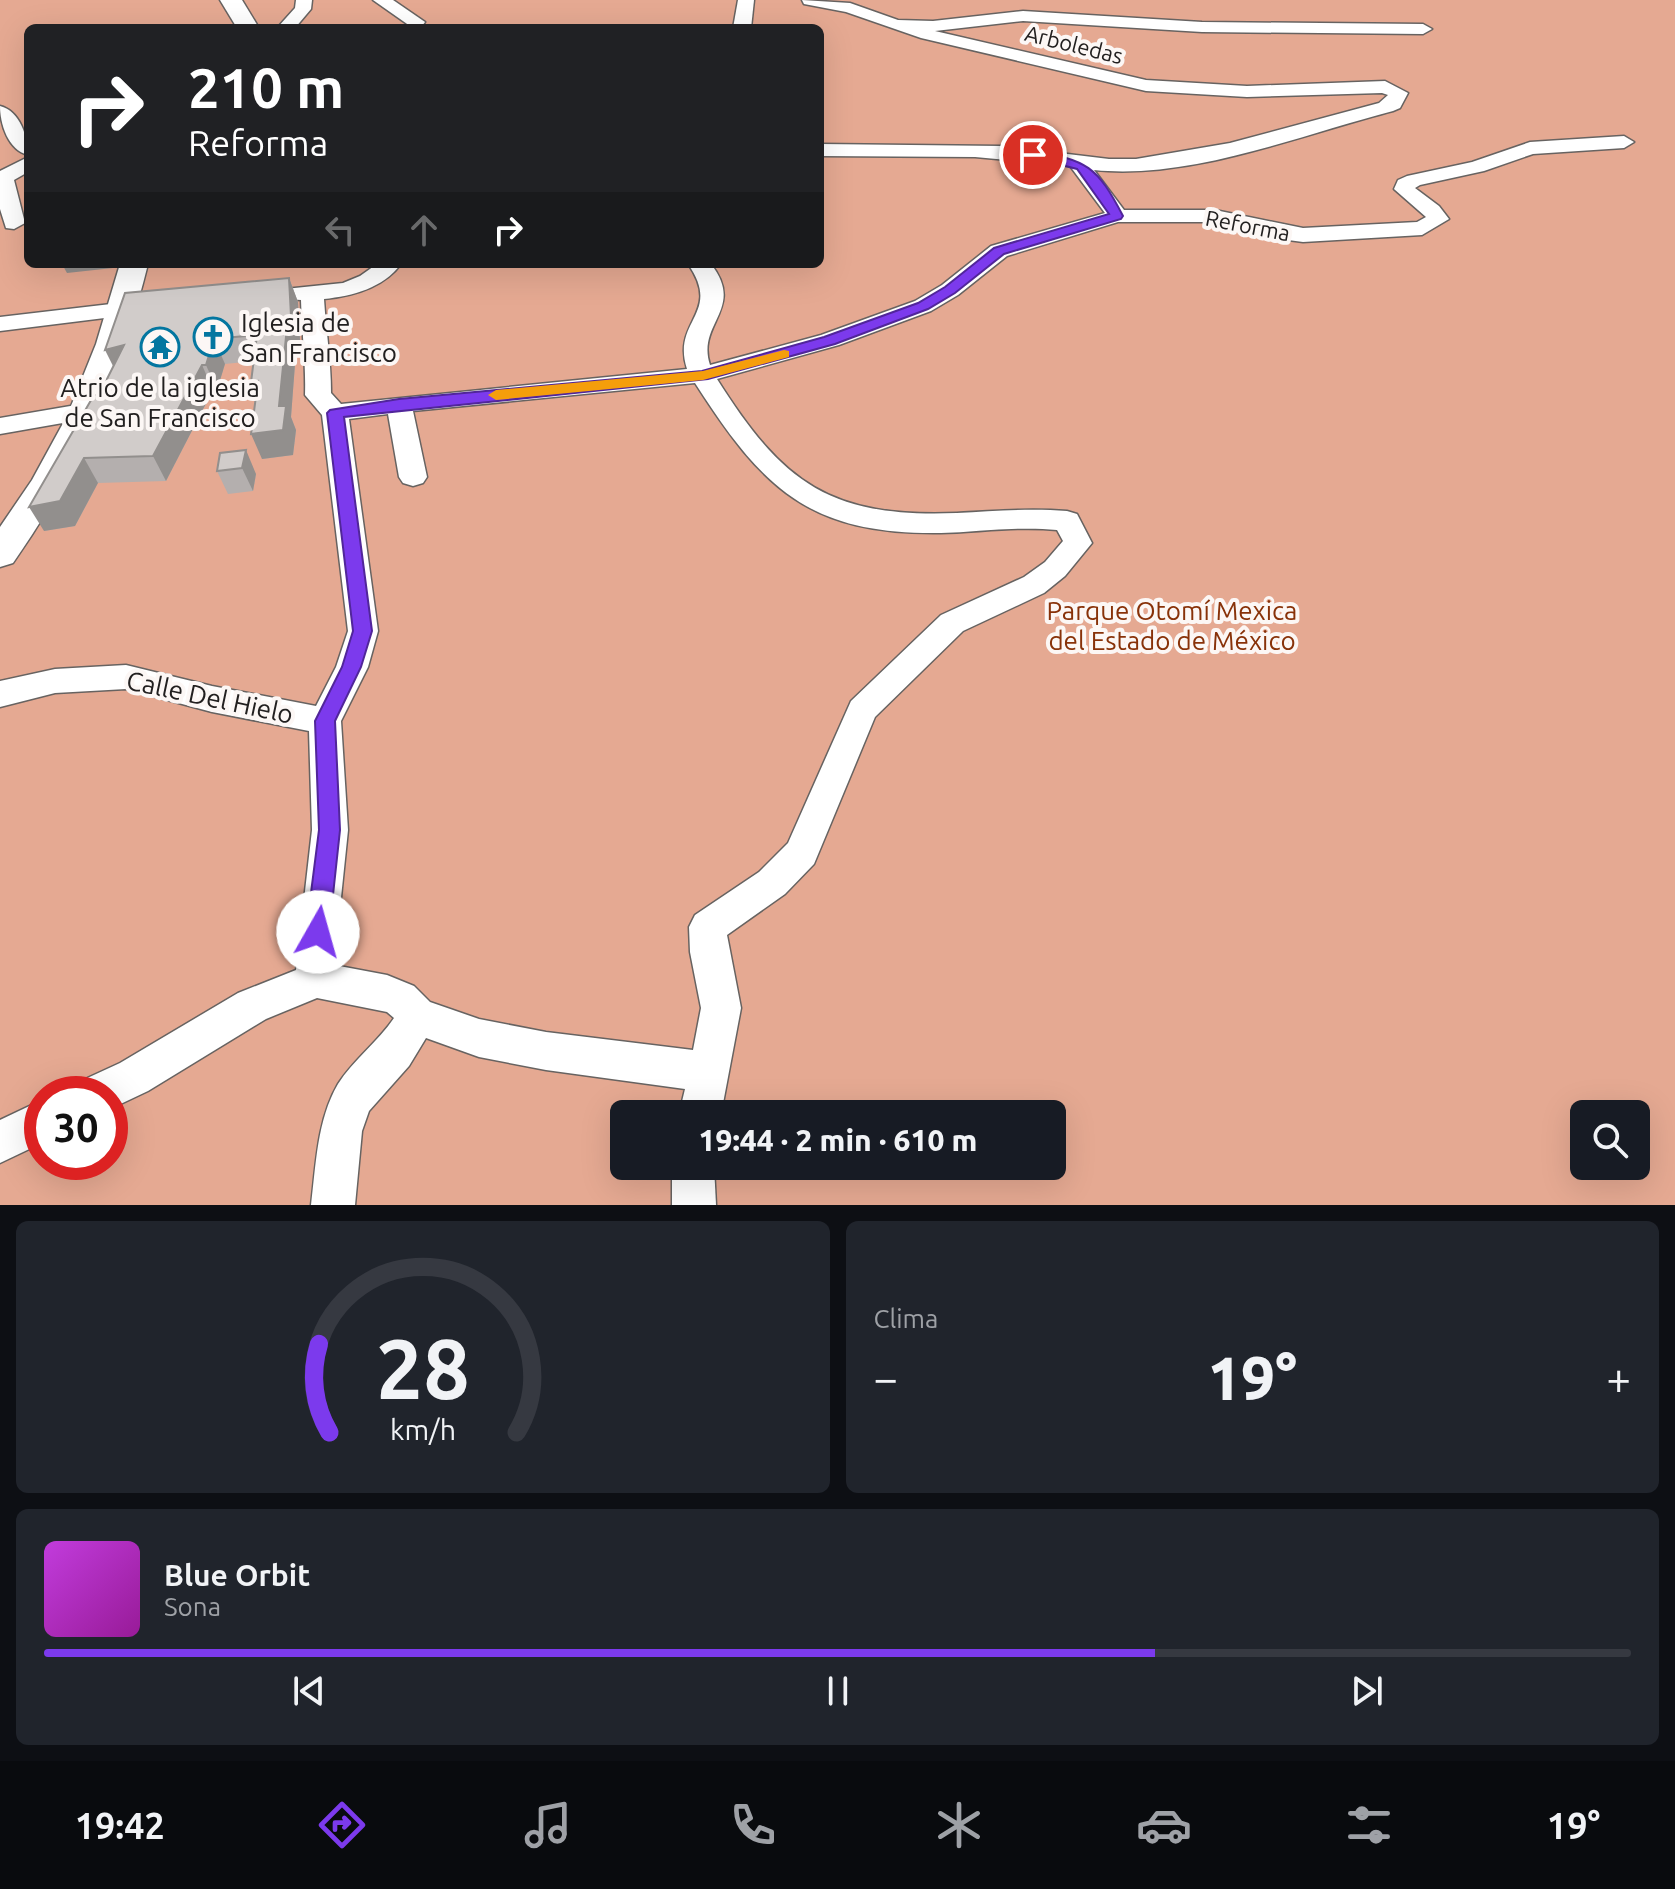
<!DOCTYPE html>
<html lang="es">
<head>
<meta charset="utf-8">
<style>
  :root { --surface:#171b24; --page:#20242c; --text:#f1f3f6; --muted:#9ea1a6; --line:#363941; --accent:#7c3aed }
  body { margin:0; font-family:Ubuntu,sans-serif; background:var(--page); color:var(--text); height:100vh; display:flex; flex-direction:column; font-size:30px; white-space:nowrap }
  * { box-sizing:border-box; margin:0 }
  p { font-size:26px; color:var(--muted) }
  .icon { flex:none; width:44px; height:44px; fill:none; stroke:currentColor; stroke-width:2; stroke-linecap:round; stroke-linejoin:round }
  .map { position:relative; height:1205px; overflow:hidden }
  .side { display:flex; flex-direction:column; gap:16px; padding:16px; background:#0d0f14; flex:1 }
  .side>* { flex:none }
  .guide { position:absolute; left:24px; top:24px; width:800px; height:244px; border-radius:12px; box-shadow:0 8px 32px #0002; background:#202124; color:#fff; overflow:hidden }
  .controls { position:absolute; left:1570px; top:1100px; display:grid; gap:16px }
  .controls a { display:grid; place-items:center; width:80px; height:80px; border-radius:12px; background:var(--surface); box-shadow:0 8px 32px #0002; font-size:40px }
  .speed { position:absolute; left:24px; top:1076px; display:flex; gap:16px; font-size:40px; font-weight:700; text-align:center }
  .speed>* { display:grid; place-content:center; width:104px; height:104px; border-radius:50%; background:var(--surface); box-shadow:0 8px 32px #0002; line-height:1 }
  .speed .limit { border:12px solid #d22; background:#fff; color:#111 }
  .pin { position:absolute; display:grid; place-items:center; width:68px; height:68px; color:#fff; margin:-34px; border:4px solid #fff; border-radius:50%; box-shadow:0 2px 8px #0007 }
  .me { position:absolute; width:88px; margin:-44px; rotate:7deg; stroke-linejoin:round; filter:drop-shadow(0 0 6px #0008) }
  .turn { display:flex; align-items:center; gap:28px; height:168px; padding:0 32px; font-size:36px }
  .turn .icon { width:104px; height:104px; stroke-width:2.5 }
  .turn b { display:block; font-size:56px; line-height:68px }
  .lanes { display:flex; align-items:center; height:76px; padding:0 32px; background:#0003; justify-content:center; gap:40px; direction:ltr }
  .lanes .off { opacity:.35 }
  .big { font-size:60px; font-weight:800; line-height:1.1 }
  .side .tile { flex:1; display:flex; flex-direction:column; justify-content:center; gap:12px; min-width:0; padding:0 28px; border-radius:12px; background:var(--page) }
  .side .dial { align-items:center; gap:0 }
  .dial svg { height:208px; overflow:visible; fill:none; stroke:var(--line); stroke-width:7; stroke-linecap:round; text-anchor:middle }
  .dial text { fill:var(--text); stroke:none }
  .song { display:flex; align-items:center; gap:24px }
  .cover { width:96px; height:96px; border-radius:12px; background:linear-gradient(135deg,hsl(290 70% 55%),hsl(300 70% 35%)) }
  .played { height:8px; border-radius:4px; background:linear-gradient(90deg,var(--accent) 70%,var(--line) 70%) }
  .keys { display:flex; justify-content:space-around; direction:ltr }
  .heat { display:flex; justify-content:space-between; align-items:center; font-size:44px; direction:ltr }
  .side .tiles { flex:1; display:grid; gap:16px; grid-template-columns:1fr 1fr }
  .tile:last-child { grid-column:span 2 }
  .trip { position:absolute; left:610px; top:1100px; width:456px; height:80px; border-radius:12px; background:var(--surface); box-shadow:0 8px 32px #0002; font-weight:800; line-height:80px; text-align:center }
  .menu { display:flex; height:128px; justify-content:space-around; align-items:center; background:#090b0e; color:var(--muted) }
  .menu .icon { width:56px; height:56px }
  .menu .selected { color:var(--accent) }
  .menu b { font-size:36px; color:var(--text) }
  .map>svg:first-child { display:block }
  .green { fill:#e5a992; fill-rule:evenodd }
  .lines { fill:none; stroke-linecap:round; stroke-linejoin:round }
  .minor-casing { stroke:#676361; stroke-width:3 }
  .major-casing { stroke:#676361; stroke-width:3 }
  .minor { fill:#fff; fill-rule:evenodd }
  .major { fill:#fff; fill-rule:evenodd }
  .wall { fill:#b4afae }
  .shaded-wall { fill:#928f8d }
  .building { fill:#d1ccca; stroke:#928f8d; stroke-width:2 }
  .route { fill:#7c3aed; stroke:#51269a; stroke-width:2 }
  .slow { fill:#f59e0b }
  .labels { text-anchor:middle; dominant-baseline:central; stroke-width:8; stroke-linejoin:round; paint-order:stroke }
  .far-street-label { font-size:22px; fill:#222020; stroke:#fcf7f5 }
  .poi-label { font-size:26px; fill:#222020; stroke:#fcf7f5; text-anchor:start }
  .park-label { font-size:26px; fill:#883209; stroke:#fcf7f5 }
  .street-label { font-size:26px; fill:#222020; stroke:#fcf7f5 }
</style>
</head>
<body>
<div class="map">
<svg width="1675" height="1205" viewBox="0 0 1675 1205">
  <rect width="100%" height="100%" fill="#efeae8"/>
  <!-- green -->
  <path class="green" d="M0 0H1675V1205H0ZM28 28H820V264H28ZM42 1094H110V1162H42ZM624 1114H1052V1166H624ZM1584 1114H1636V1166H1584Z"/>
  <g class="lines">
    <defs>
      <g id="minor">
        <path d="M296 0H312L311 9 295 28H277L295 8Z"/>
        <path d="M373 0H393L425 22 422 26H410Z"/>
        <path d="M738 0H754L751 28H733Z"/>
        <path d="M802 0 850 3 898 20 933 21 1023 11 1202 22 1423 24 1432 29 1423 34 1202 32 1023 21 935 31 1146 80 1247 86 1385 81 1408 93 1400 108 1393 111C1300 135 1191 180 1094 170L1124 210H1215L1303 228 1417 222 1426 217 1394 189 1398 180 1407 176 1472 162 1530 142 1624 136 1634 142 1624 148 1533 154 1484 171 1420 185 1415 188 1439 206 1449 219 1422 235 1303 242 1273 238 1215 222H1118L1007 256 958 295 931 311 839 345 717 379C783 484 831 518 957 513 994 511 1030 508 1067 511L1077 514 1092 543 1065 576 1044 593 963 631 875 717 814 864 785 894 727 935 741 1008 721 1114H679L685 1089 546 1070 479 1057 426 1038 409 1066 369 1111 362 1131 355 1205H311C316 1165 317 1120 338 1084 353 1060 378 1042 394 1018L387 1012 317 998 266 1019 148 1091 110 1109V1094H77L83 1080 120 1063 238 993 296 970 312 830 309 731 212 712 126 689 55 693 0 707V681L55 669 126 665 212 686 316 706 336 667 348 631 322 415 305 395C306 363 302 333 301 300L285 299 281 294 285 289 343 283 360 276 377 264H401C383 288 353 296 324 299 326 331 331 361 331 393L341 404 687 369C671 320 723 314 688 264H711C746 309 696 323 710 365L821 335 915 301 942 285 991 246 1105 213 1070 166 975 157 820 156V144L1001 146 1109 159H1136L1230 143 1379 103 1388 95 1382 93 1247 97 1146 91 921 38 846 12 804 4ZM695 383C763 489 809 535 941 533 979 532 1018 526 1057 530L1063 541 1045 562 1024 577 941 615 851 701 788 843 759 872 695 915 689 927 690 952 701 1008 693 1050 546 1032 479 1019 430 1002 414 986 387 975 334 965 348 830 341 721 368 667 378 631 349 419 388 414 399 477 403 483 413 486 423 483 427 477 413 411Z"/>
        <path d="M0 106C20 111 28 137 28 155 8 150 0 124 0 106Z"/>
        <path d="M28 157V172L14 180 25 223 14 229 6 228 0 209V171Z"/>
        <path d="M145 300 153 302 157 307 153 312 0 331V317Z"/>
        <path d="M88 403 97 405 101 411 97 417 0 434V418Z"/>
        <path d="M42 1100V1143L0 1163V1120Z"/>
        <path d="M672 1166H714L716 1205H672Z"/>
      </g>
      <g id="major">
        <path d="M220 0H242L259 28H237Z"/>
        <path d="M120 264H148C119 380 81 465 13 563L0 567V527L32 480 67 416 96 344Z"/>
      </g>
    </defs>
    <!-- minor casing -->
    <use href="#minor" class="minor-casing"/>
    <!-- major casing -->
    <use href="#major" class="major-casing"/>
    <!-- minor -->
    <use href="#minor" class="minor"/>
    <!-- major -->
    <use href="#major" class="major"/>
  </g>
  <!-- wall -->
  <g class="wall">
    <path d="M289 278 298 302 300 340 296 351 291 417 296 430 293 455 262 459 256 393 251 382 254 361 225 364 217 390H213L166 481 98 483 75 526 44 531 99 395Z"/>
    <path d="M220 453 256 474 253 491 228 494 217 471Z"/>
  </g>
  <!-- shaded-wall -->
  <g class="shaded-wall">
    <path d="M62 264H114L113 268 67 273Z"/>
    <path d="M289 278 298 302 300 340 296 351 291 417 296 430 293 455 262 459 251 434Z"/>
    <path d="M214 339 225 364 217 390 206 365Z"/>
    <path d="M124 345 117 374 105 350Z"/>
    <path d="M202 365 213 390 166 481 153 456Z"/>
    <path d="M258 381 262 407 251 382Z"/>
    <path d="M246 450 256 474 253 491 242 468Z"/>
    <path d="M84 458 98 483 75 526 44 531 29 507Z"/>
  </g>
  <!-- building -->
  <g class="building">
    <path d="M289 278 291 316 287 327 279 406H286L283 430 251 434 258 381 251 382 257 335 214 339 206 365H202L153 456 84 458 60 501 29 507 94 395H99L124 345 105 350 125 293Z"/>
    <path d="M246 450 242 468 217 471 220 453Z"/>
  </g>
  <!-- route -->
  <path class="route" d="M1033 151C1087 160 1097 166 1123 216L1121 219 1004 254 955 293 928 309 835 344 708 379 344 417 372 631 361 667 335 721 340 830 329 932 326 939 318 942 310 939 306 932 319 830 315 721 342 667 353 631 327 413 330 410 399 399 702 371 824 337 918 303 945 287 994 248 1109 214 1077 169 1029 157V152Z"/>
  <!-- slow -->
  <path class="slow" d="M784 350 789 351V357L703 380 496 400 488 395 496 390 703 371Z"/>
  <!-- icons -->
  <defs>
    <symbol id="church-ring" viewBox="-11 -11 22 22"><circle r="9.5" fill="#fcf7f5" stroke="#0376a0" stroke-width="1.5"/><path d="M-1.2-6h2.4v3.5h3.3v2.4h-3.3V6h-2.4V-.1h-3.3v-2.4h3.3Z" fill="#0376a0"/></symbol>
    <symbol id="temple-ring" viewBox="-11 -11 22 22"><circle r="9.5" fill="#fcf7f5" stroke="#0376a0" stroke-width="1.5"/><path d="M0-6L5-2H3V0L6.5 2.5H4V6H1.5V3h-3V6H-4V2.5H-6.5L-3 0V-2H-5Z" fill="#0376a0"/></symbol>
  </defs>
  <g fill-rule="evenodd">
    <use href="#church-ring" x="191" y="315" width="44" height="44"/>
    <use href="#temple-ring" x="138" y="325" width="44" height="44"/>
  </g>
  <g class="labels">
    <!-- far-street labels -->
    <g class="far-street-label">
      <text transform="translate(1074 44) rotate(14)">Arboledas</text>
      <text transform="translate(1248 225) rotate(11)">Reforma</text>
    </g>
    <!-- poi labels -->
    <g class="poi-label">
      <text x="241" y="322">Iglesia de<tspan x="241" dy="30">San Francisco</tspan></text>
      <text x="160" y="387" text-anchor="middle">Atrio de la iglesia<tspan x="160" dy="30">de San Francisco</tspan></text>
    </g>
    <!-- park labels -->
    <g class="park-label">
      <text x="1172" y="610">Parque Otomí Mexica<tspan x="1172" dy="30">del Estado de México</tspan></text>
    </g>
    <!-- street labels -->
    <g class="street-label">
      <text transform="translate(210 697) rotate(12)">Calle Del Hielo</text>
    </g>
  </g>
</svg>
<div class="controls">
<a><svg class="icon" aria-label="search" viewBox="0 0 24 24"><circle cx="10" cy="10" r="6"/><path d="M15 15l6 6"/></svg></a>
</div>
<div class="speed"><div class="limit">30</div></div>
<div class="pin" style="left:1033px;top:155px;background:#d93025"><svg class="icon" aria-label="arrive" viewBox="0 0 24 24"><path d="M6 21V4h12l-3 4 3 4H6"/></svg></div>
<svg class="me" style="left:318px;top:932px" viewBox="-20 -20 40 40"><circle r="19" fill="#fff"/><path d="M0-13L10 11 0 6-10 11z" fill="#7c3aed"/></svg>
<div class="trip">19:44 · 2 min · 610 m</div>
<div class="guide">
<div class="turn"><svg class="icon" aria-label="right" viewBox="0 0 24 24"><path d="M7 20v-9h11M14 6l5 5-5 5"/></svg><div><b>210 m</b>Reforma</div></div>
<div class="lanes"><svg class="icon off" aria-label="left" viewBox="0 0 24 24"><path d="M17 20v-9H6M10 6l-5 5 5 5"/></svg><svg class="icon off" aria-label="ahead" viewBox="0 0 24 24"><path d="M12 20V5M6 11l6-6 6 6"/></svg><svg class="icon" aria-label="right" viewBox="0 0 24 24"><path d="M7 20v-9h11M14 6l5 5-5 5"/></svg></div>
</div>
</div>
<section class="side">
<div class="tiles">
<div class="tile dial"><svg viewBox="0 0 100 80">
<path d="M14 69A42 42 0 1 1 86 69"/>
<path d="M14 69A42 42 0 0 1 10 35" stroke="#7c3aed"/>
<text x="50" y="56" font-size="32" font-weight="700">28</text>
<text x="50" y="72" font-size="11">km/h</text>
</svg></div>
<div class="tile"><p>Clima</p>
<div class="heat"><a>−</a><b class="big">19°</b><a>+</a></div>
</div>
<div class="tile">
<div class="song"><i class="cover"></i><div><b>Blue Orbit</b><p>Sona</p></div></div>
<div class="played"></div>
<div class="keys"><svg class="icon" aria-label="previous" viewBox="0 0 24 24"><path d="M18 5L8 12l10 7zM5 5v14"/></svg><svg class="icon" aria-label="pause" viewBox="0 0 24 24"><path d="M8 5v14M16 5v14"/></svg><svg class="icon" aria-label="next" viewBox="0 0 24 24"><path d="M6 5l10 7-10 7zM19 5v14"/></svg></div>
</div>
</div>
</section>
<nav class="menu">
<b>19:42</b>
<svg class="icon selected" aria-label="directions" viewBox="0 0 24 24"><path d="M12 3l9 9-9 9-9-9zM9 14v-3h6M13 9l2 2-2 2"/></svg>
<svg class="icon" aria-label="music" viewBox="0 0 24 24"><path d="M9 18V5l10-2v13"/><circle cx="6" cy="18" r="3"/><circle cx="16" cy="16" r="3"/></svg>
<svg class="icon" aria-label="phone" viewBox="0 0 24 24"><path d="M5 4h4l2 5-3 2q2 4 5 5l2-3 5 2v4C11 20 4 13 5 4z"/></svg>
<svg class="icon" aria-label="climate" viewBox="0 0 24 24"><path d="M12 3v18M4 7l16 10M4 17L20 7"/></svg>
<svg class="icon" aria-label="car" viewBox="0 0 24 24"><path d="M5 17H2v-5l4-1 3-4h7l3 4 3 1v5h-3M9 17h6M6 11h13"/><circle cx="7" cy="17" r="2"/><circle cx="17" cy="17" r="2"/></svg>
<svg class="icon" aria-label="filters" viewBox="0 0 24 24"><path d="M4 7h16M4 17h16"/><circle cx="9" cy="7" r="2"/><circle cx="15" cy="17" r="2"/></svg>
<b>19°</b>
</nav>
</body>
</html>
